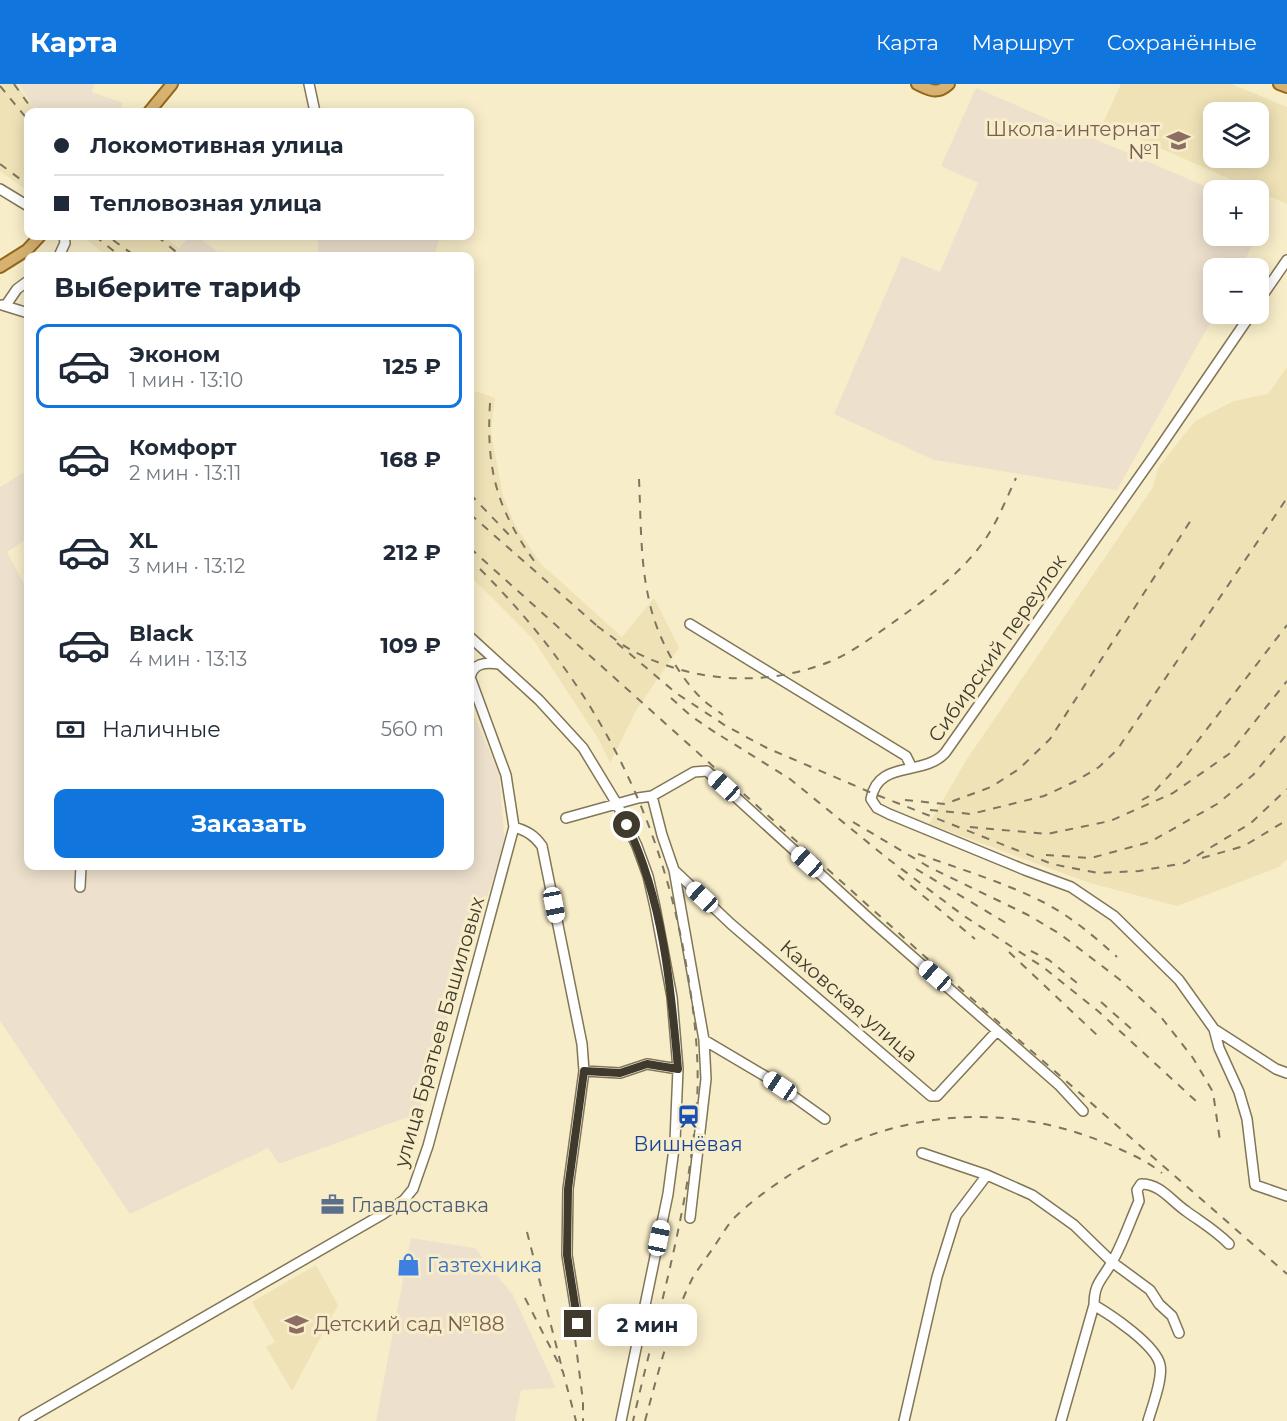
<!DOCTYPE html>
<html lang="ru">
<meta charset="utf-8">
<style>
:root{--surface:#fff;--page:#f2f2f3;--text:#1f2937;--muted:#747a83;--line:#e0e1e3;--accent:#1076de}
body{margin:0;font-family:Montserrat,sans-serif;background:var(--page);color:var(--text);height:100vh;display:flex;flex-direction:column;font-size:22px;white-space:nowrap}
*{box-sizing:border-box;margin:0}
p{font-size:20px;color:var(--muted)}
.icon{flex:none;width:33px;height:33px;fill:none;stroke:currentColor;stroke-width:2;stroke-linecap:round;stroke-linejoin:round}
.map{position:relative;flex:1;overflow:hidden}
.details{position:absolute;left:24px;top:168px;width:450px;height:618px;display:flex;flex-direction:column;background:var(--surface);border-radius:12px;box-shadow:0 3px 15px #0003}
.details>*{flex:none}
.hud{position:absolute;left:24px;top:24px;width:450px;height:132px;border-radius:12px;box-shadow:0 3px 15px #0003;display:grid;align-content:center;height:132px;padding:0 30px;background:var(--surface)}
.tools{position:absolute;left:1203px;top:18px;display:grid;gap:12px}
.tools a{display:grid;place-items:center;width:66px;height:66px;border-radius:12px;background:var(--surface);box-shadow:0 3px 15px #0003;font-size:30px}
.end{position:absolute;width:27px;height:27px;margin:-14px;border:8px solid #3f3a2c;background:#fff;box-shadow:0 0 0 3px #fff}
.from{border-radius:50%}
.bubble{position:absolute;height:42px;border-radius:12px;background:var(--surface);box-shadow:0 3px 15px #0003;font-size:20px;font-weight:700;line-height:42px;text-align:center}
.car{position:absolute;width:18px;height:36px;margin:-18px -9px;border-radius:8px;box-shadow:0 0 4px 2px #0007;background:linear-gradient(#fff 24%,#345 0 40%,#fff 0 76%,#345 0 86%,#fff 0)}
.hud b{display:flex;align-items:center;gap:21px;height:57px;font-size:22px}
.hud b+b{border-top:2px solid var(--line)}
.hud i{width:15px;height:15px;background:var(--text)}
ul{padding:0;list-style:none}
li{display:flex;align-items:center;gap:18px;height:84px;margin:0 12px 9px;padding:0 18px;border:3px solid transparent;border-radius:12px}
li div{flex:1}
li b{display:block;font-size:22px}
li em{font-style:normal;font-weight:700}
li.active{border-color:var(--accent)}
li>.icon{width:54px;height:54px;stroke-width:1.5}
h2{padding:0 30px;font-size:27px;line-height:72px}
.pay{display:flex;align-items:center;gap:15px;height:66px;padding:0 30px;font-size:22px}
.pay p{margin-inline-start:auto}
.button{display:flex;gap:12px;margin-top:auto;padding:12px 30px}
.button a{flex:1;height:69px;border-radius:12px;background:var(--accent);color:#fff;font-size:24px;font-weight:700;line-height:69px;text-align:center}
header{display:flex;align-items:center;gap:36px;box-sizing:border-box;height:84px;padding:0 30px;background:var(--accent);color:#fff}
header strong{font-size:28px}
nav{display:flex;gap:33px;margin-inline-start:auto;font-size:21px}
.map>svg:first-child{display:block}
.built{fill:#efe2b7;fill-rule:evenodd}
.industrial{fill:#ede1cd}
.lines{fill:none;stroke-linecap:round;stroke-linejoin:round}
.minor-casing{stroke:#817656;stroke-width:12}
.major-casing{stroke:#91671a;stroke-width:14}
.minor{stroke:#fff;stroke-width:9}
.major{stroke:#d7b270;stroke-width:10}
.rail{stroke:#7c7560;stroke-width:2;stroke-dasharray:8 8;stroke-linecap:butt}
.route{stroke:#3f3a2c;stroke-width:8}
.labels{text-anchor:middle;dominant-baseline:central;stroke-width:6;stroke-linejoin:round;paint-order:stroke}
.education-label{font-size:20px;fill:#785e54;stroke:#f8edc9;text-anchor:end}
.street-label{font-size:20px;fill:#3f3a2c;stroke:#f8edc9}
.transit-label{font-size:20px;fill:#164399;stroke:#f8edc9}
.service-label{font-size:20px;fill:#4e5e75;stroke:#f8edc9;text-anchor:start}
.shop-label{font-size:20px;fill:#366cbe;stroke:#f8edc9;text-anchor:start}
</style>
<header>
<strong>Карта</strong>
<nav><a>Карта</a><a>Маршрут</a><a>Сохранённые</a></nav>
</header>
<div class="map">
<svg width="1287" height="1337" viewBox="0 0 1287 1337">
<rect width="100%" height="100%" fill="#f8edc9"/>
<path class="built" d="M0 0H16L37 28H28V107L0 87Z
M1121 0H1231L1287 23V120L1103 39ZM1258 28V74H1214V28Z
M82 152H164L188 172H107Z
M1287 283V775L1279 783 1177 822 1090 799 929 740 967 675 1153 403 1158 384 1195 337 1234 317 1268 310Z
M475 307 495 314 491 348 503 412 515 441 541 480 622 553 654 514 679 564 637 625 610 679 599 656 533 555 470 492V382Z
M316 1181 338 1221 292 1307 266 1263 275 1258 252 1218Z"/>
<path class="industrial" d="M19 0H94L92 8 123 19 119 28H36Z
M976 4 1214 106V152H1258L1240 184H1214L1215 230 1117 406 934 376 834 330 902 172 940 188 978 99 941 82Z
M190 152H196L224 172H181L175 168Z
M318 152H440L434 172H312L318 169Z
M28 386V454L7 468 28 507V782H470V623L499 688 505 760 458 897 419 1029 279 1080 268 1064 130 1130 0 937V403Z
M411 1154 475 1164 513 1211 556 1304 521 1306 515 1337H376Z"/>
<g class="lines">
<defs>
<path id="minor" d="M309 0 315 28
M0 105 28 122
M59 172 65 159 64 152
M1258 218 1287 176
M2 221 28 229
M6 221 17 205 28 197
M1251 230 1156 369 945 669C923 693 878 675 871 715L877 724 889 730 1025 786 1071 803 1114 832 1179 896 1214 945 1219 964 1239 1008 1247 1035 1255 1101 1287 1112
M690 540 906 672 912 684
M470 553 539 616 583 664 617 720 637 762 648 792 655 823 672 913 678 985 675 1057 668 1110 621 1337
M470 595C472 579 485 578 499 580
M652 712 662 751 674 786 704 956 706 995 690 1134
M566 734 638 714 652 712 694 688 707 687 873 838 1059 1001 1083 1027
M514 743C527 747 534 751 542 762L582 960 584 987 568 1105 567 1171 578 1240
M674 786 731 840 931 1012H937L997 947
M80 803 81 782
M1214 945 1276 985 1287 989
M704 956 765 992 825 1035
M584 987 620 989 647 980 678 985
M922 1069 987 1091 1032 1111 1074 1141 1112 1178 1150 1206 1159 1220 1172 1232 1179 1249
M1094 1221C1111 1231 1156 1261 1160 1281 1163 1295 1152 1323 1148 1337
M24 1337 383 1130 404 1116 413 1105 428 1062 514 743 506 691 470 593
M904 1337 937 1193 956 1132 987 1091
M1061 1337 1094 1221C1094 1199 1102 1196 1112 1178 1123 1159 1130 1137 1139 1117L1137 1106 1141 1100C1161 1100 1171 1117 1186 1127 1201 1138 1215 1146 1229 1160"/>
<path id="major" d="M917 0C930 6 937 11 949 0
M1279 0 1287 3
M149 28 172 0
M0 183 27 166 40 152"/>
</defs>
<use href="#minor" class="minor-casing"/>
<use href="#major" class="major-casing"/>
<use href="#minor" class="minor"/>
<use href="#major" class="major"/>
<path class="rail" d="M14 0 34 28
M0 2 28 36
M0 80 28 101
M95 152 120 172
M157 152 181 172
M113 156 135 172
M490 319C486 387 497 426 537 481
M639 395C641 435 640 477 649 516 656 550 676 589 701 614 707 620 715 625 723 631
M470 410 513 455
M470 430 603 547
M470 464 980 922 1287 1190
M480 485C590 595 657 720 685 874 694 925 701 978 696 1030 687 1134 656 1236 633 1337
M597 542C610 551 621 561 635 568 696 599 765 603 829 578 851 569 871 554 891 540 926 515 964 488 988 451 999 434 1007 413 1016 394
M617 559 676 609 726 642 767 664 872 709 1052 780 1098 789 1139 787 1185 779 1251 739 1287 705
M671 614 691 632 716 649
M721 652 790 695 887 774 964 832 1043 883 1098 927 1197 1018
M905 716 945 720 991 703 1019 685 1050 655 1193 433
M1142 716 1151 711 1180 680 1287 541
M930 726 971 730 1044 712 1076 697 1099 683 1117 666 1287 414
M853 738 929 783 1028 831 1060 850 1119 895 1161 933 1193 974 1213 1008 1220 1057
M970 743 1047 750 1110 737 1173 709 1229 670 1287 597
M918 770C960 785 1003 798 1043 818 1070 832 1094 852 1117 873
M1046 771 1091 774 1150 758 1217 720 1253 691 1287 650
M1202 774 1244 762 1287 736
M916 785 1011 842
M898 791 975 855
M1031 867 1049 876 1082 903
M1009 868 1098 952
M1101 918 1137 950
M527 1148 563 1288
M525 1214 563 1288 576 1337
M573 1239 583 1317V1337
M645 1337C658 1289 670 1240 692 1195 699 1183 708 1172 715 1161 721 1153 726 1143 733 1135 751 1117 773 1102 794 1088 888 1029 994 1016 1098 1056 1120 1065 1143 1074 1162 1089"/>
</g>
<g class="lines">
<path class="route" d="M578 1240 567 1171 568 1105 584 987 620 989 647 980 678 985C671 903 663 816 627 741"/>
</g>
<defs>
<symbol id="school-bare" viewBox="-9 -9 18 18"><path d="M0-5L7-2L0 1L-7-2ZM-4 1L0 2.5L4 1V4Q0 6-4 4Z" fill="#8d6e63" stroke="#f8edc9" stroke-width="2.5" paint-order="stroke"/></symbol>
<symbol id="station-bare" viewBox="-9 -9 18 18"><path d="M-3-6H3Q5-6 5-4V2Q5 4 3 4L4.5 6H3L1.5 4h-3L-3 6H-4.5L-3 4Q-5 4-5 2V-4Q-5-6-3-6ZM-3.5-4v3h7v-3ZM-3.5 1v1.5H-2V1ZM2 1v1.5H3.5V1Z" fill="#1a4fb4" stroke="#f8edc9" stroke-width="2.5" paint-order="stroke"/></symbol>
<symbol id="office-bare" viewBox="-9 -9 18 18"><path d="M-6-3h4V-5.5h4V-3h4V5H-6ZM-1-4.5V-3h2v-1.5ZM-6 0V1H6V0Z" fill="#5c6f8a" stroke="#f8edc9" stroke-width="2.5" paint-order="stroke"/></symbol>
<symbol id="shop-bare" viewBox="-9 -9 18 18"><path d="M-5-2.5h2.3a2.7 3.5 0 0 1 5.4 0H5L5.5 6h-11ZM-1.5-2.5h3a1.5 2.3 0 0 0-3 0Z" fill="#3f7fe0" stroke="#f8edc9" stroke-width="2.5" paint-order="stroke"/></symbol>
</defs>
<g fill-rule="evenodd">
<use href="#school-bare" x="1162" y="40" width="33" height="33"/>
<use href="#station-bare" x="672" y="1016" width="33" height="33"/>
<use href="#office-bare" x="316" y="1104" width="33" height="33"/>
<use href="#shop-bare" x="392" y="1164" width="33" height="33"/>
<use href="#school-bare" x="280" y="1224" width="33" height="33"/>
</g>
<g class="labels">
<g class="education-label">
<text x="1160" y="45">Школа-интернат<tspan x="1160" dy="23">№1</tspan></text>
<text x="314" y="1240" text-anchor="start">Детский сад №188</text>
</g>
<g class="street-label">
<text transform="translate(997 564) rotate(-55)">Сибирский переулок</text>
<text transform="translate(849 917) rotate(41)">Каховская улица</text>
<text transform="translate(439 948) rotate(-74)">улица Братьев Башиловых</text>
</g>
<g class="transit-label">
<text x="688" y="1060">Вишнёвая</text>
</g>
<g class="service-label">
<text x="351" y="1121">Главдоставка</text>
</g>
<g class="shop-label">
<text x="427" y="1181">Газтехника</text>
</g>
</g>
</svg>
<div class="tools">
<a><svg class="icon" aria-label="layers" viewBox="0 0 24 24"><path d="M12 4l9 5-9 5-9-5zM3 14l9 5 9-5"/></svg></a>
<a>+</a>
<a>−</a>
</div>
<i class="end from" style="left:627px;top:741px"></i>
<i class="end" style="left:578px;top:1240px"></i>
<div class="bubble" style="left:598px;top:1220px;width:99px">2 мин</div>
<i class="car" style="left:724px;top:702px;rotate:312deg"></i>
<i class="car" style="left:807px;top:778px;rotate:312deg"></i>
<i class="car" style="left:702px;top:813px;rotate:313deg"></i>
<i class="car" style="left:554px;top:821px;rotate:169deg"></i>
<i class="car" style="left:935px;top:892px;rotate:311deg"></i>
<i class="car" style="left:780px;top:1002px;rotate:304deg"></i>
<i class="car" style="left:659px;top:1154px;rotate:12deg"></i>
<div class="hud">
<b><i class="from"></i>Локомотивная улица</b>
<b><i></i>Тепловозная улица</b>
</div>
<section class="details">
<h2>Выберите тариф</h2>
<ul>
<li class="active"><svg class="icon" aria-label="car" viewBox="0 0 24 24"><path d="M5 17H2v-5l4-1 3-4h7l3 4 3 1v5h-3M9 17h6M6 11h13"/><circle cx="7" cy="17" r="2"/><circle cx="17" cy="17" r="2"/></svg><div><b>Эконом</b><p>1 мин · 13:10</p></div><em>125 ₽</em></li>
<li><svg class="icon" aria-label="car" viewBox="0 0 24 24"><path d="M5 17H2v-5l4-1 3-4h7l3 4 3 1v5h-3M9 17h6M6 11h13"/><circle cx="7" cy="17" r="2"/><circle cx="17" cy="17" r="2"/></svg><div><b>Комфорт</b><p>2 мин · 13:11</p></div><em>168 ₽</em></li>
<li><svg class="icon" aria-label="car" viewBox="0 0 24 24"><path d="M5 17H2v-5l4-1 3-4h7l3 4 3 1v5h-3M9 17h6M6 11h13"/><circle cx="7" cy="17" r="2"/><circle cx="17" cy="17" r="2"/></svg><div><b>XL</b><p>3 мин · 13:12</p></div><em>212 ₽</em></li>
<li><svg class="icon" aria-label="car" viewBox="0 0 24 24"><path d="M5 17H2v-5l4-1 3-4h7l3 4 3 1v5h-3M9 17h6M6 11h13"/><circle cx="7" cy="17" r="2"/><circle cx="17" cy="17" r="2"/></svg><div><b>Black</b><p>4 мин · 13:13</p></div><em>109 ₽</em></li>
</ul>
<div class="pay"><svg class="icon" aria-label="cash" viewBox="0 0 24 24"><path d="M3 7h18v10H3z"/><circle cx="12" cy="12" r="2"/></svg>Наличные<p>560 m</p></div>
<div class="button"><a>Заказать</a></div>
</section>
</div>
